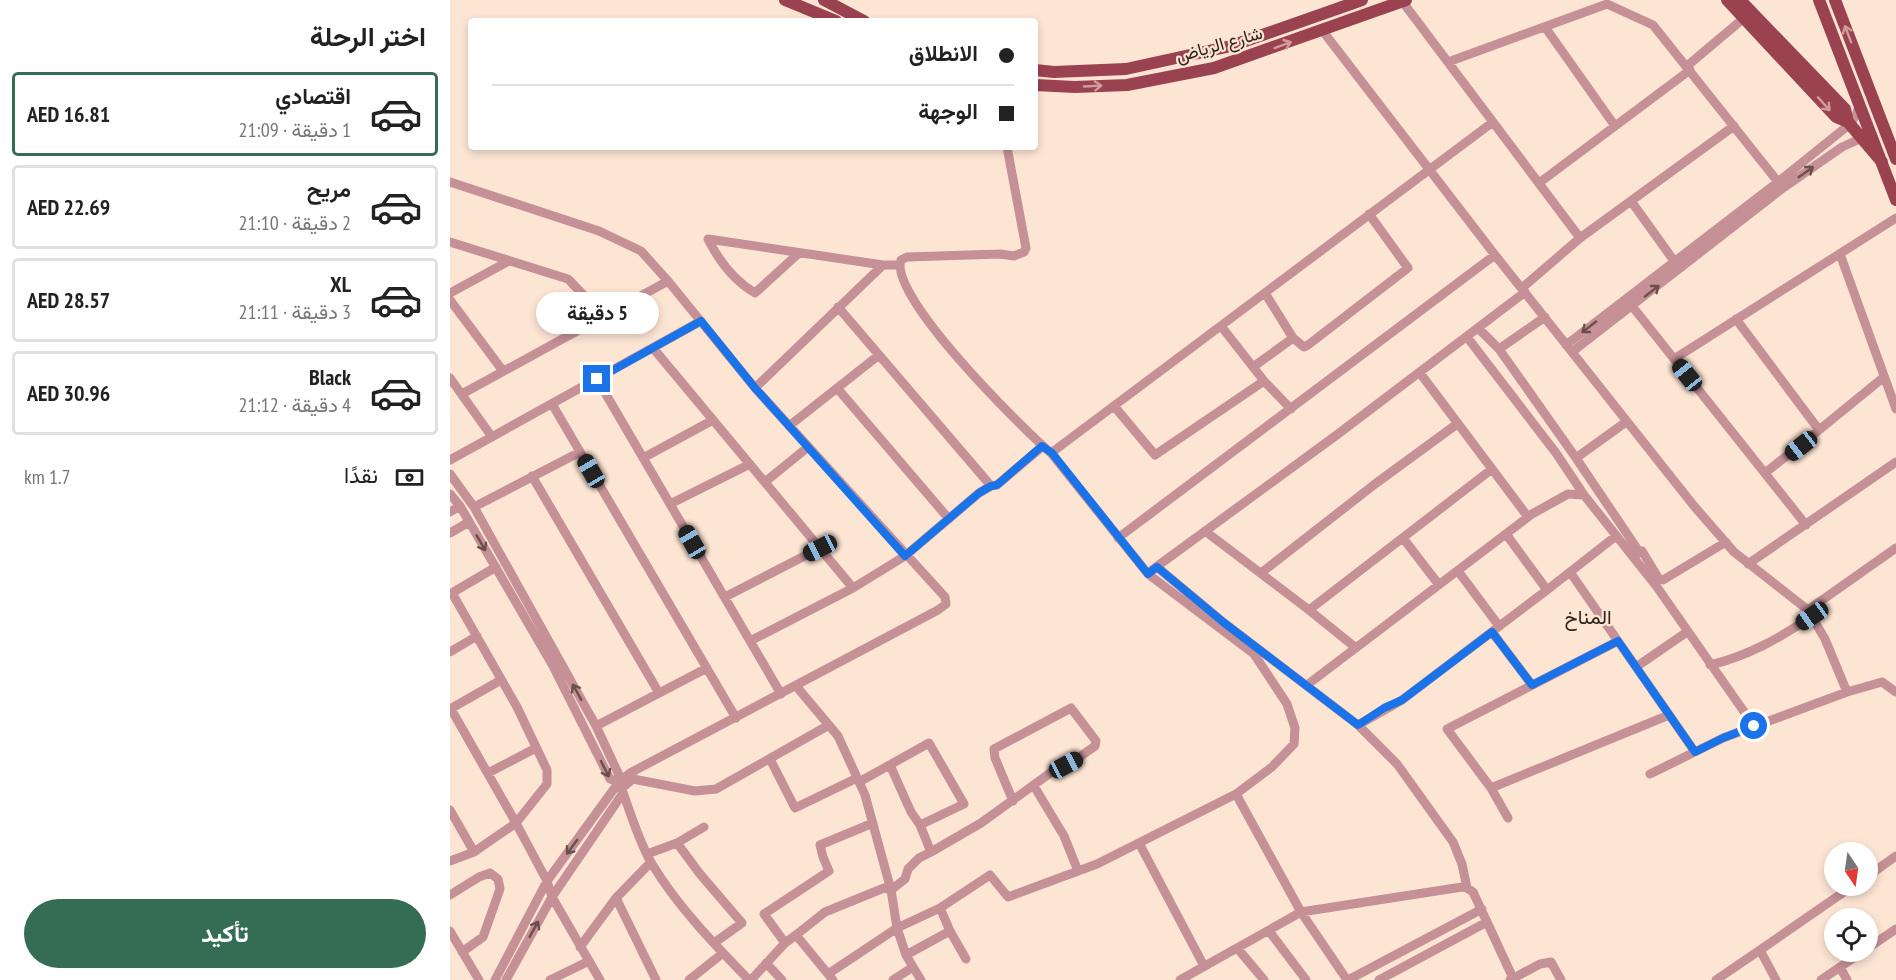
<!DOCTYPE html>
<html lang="ar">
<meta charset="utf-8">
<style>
:root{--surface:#fff;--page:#f6f6f6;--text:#222;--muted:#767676;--line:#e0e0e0;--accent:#346c54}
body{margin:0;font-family:"PT Sans Narrow",Vazirmatn,sans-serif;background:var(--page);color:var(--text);direction:rtl;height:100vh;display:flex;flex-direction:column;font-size:22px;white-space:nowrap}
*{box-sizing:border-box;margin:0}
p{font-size:20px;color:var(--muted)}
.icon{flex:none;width:33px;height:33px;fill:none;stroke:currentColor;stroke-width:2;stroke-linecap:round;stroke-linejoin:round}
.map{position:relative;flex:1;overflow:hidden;direction:ltr}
.details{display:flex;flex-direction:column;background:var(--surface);width:450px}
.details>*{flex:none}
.banner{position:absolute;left:18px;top:18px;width:570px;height:132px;border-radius:6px;box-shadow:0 3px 9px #0003;direction:rtl;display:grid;align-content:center;height:132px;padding:0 24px;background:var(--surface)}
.needle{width:39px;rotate:167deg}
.fabs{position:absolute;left:1374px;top:842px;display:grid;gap:12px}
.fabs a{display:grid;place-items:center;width:54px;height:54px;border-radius:50%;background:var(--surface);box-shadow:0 3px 9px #0003;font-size:30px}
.end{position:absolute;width:27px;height:27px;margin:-14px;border:8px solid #1a73e8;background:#fff;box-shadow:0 0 0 3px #fff}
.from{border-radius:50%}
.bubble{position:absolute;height:42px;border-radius:21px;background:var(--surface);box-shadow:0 3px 9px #0003;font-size:20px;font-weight:700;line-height:42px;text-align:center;direction:rtl}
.car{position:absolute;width:18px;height:36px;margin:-18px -9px;border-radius:8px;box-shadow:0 0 4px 2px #0007;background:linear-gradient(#222 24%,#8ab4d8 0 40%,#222 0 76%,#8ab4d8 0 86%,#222 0)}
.banner b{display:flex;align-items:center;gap:21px;height:57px;font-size:22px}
.banner b+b{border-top:2px solid var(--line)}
.banner i{width:15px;height:15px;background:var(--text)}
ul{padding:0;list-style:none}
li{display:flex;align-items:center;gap:18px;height:84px;margin:0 12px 9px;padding:0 12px;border:3px solid var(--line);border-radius:6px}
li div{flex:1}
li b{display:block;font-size:22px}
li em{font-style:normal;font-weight:700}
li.active{border-color:var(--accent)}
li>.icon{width:54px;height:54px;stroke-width:1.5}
h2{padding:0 24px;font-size:27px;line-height:72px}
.pay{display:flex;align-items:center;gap:15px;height:66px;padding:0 24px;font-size:22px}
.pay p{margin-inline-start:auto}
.cta{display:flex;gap:12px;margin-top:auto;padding:12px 24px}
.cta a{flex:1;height:69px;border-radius:36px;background:var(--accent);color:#fff;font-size:24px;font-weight:700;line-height:69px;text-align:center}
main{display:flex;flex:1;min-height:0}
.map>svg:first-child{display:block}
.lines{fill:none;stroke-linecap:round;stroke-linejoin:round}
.minor{stroke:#c59096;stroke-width:9}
.major{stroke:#9b4251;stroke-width:12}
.oneway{stroke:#d19c99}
.oneway2{stroke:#6a4f4c}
.route{stroke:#1a73e8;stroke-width:8}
.labels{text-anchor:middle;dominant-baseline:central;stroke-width:4.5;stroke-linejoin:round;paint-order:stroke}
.street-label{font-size:18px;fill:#2e231b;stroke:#fde5d4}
.neighbourhood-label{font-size:20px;fill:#2e231b;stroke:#fde5d4}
</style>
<main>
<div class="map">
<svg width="1446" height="980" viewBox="0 0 1446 980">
<rect width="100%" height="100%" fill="#fde5d4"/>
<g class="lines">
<path class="minor" d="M952 1 1130 238
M1095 27 1165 126
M872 30 1045 255 1244 506 1284 552 1358 610 1375 639 1397 692 1432 682 1446 692
M998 62 1157 4 1203 25 1328 182
M1237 66 1294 18
M557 147 576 248 574 252 564 256 550 254 457 257 451 260C438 296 572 428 601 453L698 574 804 654 837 704 845 728 844 744 822 767 786 794 851 912 730 980
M0 182 149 231 191 251 218 281 305 388 495 597 496 604 488 610 180 773 169 782 97 881 45 980
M1089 183 1240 70
M1181 201 1227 265
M258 239 433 265
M258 239C269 261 283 280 305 293L349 253
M0 242 118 279 154 316
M1390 254 1446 409
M1072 288 1130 238 1284 126
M0 293 59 261
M815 293 843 338 854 347 858 345 958 268 919 214
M0 300 53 371
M1182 306 1356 525
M388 307 541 486
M1286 319 1369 430 1434 377
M771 326 814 381 841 409
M1029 329 1049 349 1126 458 1190 553 1192 551 1209 579 1213 580 1276 542
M1017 337 1106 453 1134 495 1207 587 1304 726
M1116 345 1328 182 1400 124 1406 115 1410 104
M203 348 403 588
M1049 349 1095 317
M1122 352 1333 188 1392 147 1412 138
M1224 359 1446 218
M803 367 843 338
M970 373 1078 517
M0 378 42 437
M147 379 331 694
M305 388 433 265H449
M387 388 499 519
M12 394 218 281
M102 404 286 718
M664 406 705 455 814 381
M339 426 429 355
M601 453 1043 122
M193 458 263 420
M1126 458 1176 422
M0 460 251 321
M1315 473 1369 430
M0 474 24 507 146 726 169 775V782C179 807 188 841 202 864 228 907 264 944 299 980
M82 476 209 693
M315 482 358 447
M0 494 10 506 103 666 160 779 169 782
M220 504 300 464
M24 507 130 452
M0 512 10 506
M755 531 859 610
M0 533 19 522
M1056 534 1097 590 1166 536
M668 538 1045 255
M953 538 989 585
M1298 564 1446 462
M707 567 773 622 908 725 952 700 1097 590
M702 570 888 434 1075 292
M1008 571 1049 626
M1120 572 1245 752
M811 573 925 484 1007 424
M0 594 46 567
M275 597 370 548
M1358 610 1446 548
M1042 632 1082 685
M300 641 403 588 455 556 529 493 541 486 547 485 593 446
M906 648 859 610 1042 469
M0 652 27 636
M1260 665C1298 656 1330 638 1362 616
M1186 667 1237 632
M857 685 1082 514 1118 494 1134 495
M346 686 388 736 415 795 441 890 455 879 458 869 469 858 481 852
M0 709 51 680
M1 709 66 823 97 881 102 897 150 980
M908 725 947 764 1003 842 1012 864 1017 888
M146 726 257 668
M320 759 345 808 407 778
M440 765 461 812 470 825
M38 773 86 748
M1200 774 1273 738 1397 692
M409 782 479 743 514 804 470 825 481 852 531 823 603 771 628 758 645 746 646 741 621 708 544 749 545 758 563 801
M584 786 614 836 628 871
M172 788 183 779 245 791 266 789 379 725
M1041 788 997 729 1168 641
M0 810 24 852 66 823 97 784V770L67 707 2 593
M1058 818 1041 788 1219 715
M227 843 254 827
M689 843 754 966
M197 854 227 843 250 874 292 923 264 943
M0 861 24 852
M1418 876 1446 856
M0 895 29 877 40 873 48 879 50 889 33 937 12 952
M166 898 206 980
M0 931 29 980
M500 931 516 959
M819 931 856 980
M346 935 375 912 434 888 441 890 447 928 490 908
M335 943 314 914 379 871 373 857 370 845 423 823
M130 947 166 898 201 862
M1418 948 1446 929
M788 949 814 980
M1310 950 1404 885
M316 963 332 980
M463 967 471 980
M378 974 447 928 456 955
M56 980 102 897 173 793
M100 980 139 961
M239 980 273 953
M301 980 335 943 346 935 383 980
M443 980 463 967 456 955 500 931 490 908 540 875 558 897 647 864 786 794
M897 980 851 912 1012 887 1017 888 1023 892 1063 978
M898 980 1032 909
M929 980 1037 922
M1060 980 1090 964 1101 962 1111 980
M1266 980 1310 950 1326 980
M1371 980 1390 967
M1397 980 1390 967 1414 951"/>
<path class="major" d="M335 0 386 21
M374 0 414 21
M1277 0 1386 117 1398 122
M1290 0 1395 109 1398 122 1432 162
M1369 0 1446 200
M1385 0 1446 159
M585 70 604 72 676 69 781 46 912 0
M585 85 625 87 677 85 764 68 956 0"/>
</g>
<defs><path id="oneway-shaft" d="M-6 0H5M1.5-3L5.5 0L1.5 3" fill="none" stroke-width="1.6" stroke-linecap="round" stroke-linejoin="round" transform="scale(1.5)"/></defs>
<g class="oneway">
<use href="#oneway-shaft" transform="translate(1398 34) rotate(-111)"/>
<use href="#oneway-shaft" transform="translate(833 45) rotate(-20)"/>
<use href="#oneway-shaft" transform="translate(643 86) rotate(-3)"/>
<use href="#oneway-shaft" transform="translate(1374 104) rotate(48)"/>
</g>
<g class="oneway2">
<use href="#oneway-shaft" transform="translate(1356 172) rotate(-35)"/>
<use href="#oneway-shaft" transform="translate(1202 291) rotate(-38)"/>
<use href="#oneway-shaft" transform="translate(1139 327) rotate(142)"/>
<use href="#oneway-shaft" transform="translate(31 543) rotate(60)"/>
<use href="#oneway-shaft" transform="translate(127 692) rotate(-119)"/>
<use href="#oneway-shaft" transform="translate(155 769) rotate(63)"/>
<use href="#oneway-shaft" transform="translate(122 847) rotate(126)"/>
<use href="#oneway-shaft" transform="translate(84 929) rotate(-61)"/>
</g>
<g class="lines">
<path class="route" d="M147 379 251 321 305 388 455 556 529 493 541 486 547 485 592 446 602 453 698 574 707 567 773 622 908 725 934 708 952 700 1042 632 1082 685 1168 641 1245 752 1273 738 1304 726"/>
</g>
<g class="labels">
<g class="street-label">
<text transform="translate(769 44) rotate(-16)">شارع الرياض</text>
</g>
<g class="neighbourhood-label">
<text x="1138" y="617">المناخ</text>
</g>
</g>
</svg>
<div class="fabs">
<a><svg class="needle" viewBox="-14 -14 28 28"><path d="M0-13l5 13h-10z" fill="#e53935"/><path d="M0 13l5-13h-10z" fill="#767676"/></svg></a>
<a><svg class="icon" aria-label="locate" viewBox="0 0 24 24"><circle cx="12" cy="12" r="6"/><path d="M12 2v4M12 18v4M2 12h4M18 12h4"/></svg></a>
</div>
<i class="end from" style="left:1304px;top:726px"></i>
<i class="end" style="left:147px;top:379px"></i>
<div class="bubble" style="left:86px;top:292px;width:123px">5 دقيقة</div>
<i class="car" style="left:1237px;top:375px;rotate:321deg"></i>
<i class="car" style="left:1351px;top:446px;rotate:232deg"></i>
<i class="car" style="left:141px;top:471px;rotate:330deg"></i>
<i class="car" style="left:242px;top:542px;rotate:330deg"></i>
<i class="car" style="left:370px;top:548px;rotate:243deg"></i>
<i class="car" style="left:1362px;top:616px;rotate:235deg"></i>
<i class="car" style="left:616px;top:765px;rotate:62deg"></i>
<div class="banner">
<b><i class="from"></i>الانطلاق</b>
<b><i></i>الوجهة</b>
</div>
</div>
<section class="details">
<h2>اختر الرحلة</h2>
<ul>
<li class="active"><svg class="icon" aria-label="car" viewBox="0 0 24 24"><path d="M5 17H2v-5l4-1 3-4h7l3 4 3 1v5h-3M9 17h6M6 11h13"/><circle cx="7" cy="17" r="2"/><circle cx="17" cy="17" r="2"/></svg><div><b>اقتصادي</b><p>1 دقيقة · 21:09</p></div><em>AED 16.81</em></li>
<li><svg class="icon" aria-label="car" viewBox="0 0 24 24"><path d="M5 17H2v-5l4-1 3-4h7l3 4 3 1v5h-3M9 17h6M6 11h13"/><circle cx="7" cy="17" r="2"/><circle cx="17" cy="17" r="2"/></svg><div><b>مريح</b><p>2 دقيقة · 21:10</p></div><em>AED 22.69</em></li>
<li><svg class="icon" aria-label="car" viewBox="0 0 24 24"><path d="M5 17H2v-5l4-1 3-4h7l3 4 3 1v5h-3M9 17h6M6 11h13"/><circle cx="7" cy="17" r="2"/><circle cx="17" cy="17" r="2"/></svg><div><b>XL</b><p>3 دقيقة · 21:11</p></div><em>AED 28.57</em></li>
<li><svg class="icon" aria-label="car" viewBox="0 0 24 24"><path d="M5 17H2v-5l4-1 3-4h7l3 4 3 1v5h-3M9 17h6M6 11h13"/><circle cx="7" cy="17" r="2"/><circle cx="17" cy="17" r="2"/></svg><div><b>Black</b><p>4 دقيقة · 21:12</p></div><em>AED 30.96</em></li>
</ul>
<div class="pay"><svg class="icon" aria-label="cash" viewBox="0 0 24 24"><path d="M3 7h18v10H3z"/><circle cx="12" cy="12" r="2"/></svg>نقدًا<p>1.7 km</p></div>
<div class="cta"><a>تأكيد</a></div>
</section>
</main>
